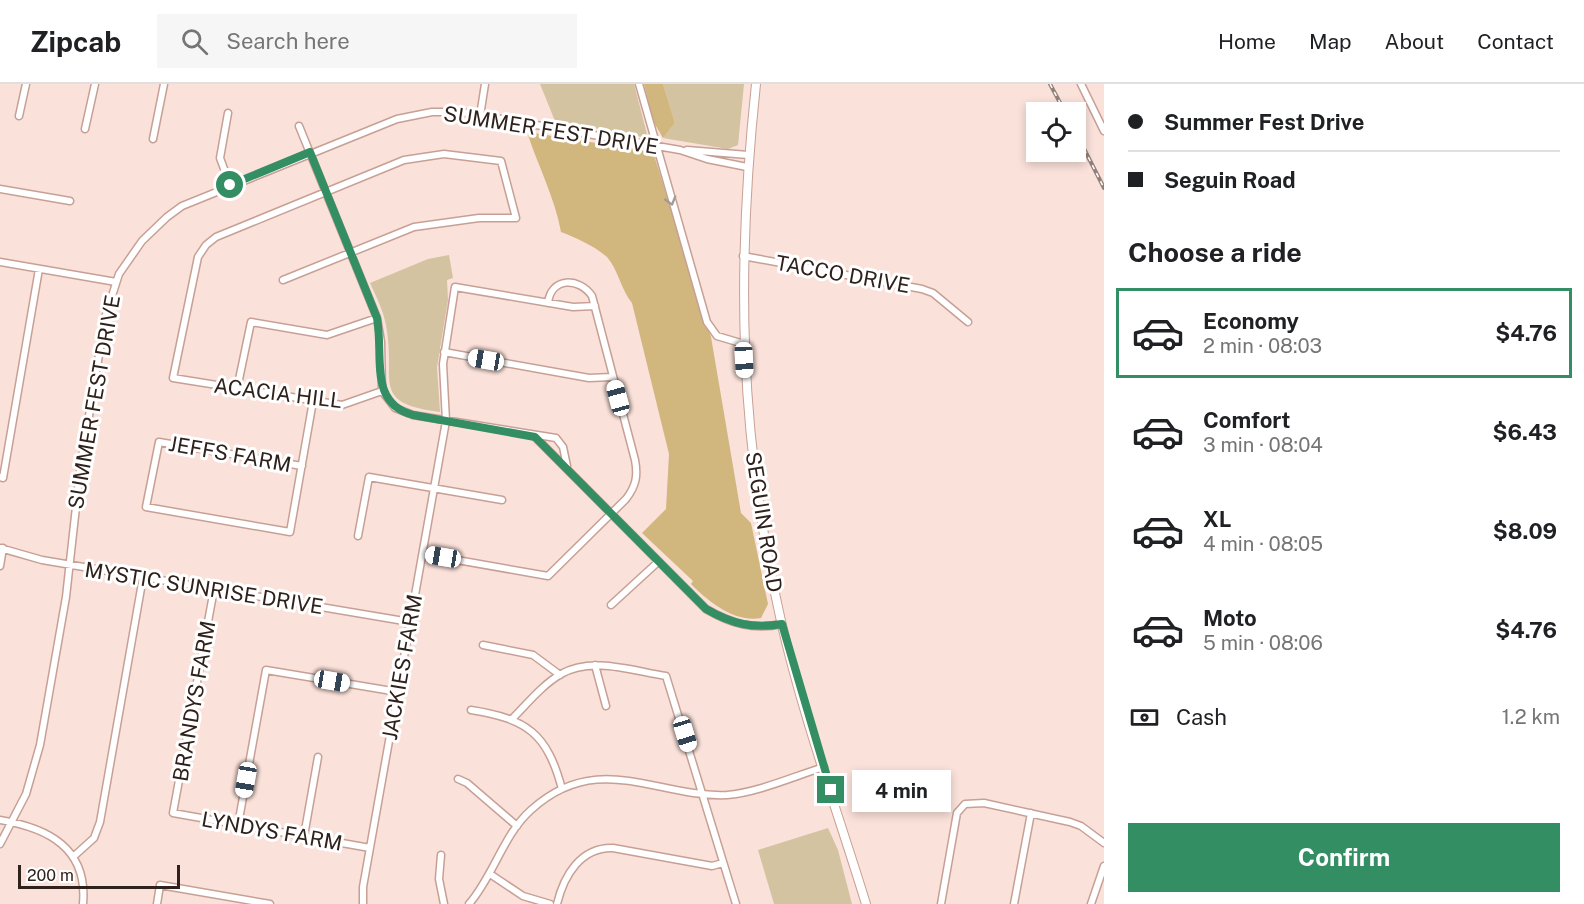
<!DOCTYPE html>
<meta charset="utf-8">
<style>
:root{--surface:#fff;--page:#f6f6f6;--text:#202124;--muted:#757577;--line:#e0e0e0;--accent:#348e64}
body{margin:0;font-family:"Public Sans",sans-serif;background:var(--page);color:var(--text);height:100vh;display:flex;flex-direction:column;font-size:22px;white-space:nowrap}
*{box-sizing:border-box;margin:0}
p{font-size:20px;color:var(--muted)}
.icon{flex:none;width:33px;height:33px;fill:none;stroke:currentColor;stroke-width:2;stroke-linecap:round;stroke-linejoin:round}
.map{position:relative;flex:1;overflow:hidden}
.sheet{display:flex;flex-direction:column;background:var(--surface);width:480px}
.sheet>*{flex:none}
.guide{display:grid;align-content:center;height:132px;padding:0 24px;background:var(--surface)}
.tools{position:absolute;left:1026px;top:18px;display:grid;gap:12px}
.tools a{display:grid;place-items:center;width:60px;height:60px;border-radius:0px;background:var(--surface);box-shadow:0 3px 9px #0003;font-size:30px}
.scale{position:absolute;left:18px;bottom:15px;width:162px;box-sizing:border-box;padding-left:6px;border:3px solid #2f211c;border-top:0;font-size:16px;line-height:21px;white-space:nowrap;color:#2f211c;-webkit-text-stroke:4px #fff;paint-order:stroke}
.end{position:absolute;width:27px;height:27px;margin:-14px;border:8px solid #348e64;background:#fff;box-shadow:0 0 0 3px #fff}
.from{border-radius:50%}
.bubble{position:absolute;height:42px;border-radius:0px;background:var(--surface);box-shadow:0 3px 9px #0003;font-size:20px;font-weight:700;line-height:42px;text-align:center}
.car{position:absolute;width:18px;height:36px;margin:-18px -9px;border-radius:8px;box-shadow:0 0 4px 2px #0007;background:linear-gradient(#fff 24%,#345 0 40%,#fff 0 76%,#345 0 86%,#fff 0)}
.guide b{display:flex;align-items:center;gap:21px;height:57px;font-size:22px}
.guide b+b{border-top:2px solid var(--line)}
.guide i{width:15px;height:15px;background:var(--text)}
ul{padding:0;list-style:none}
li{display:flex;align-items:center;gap:18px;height:90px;margin:0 12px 9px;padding:0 12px;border:3px solid transparent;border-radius:0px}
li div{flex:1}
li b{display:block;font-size:22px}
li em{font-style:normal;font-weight:700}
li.active{border-color:var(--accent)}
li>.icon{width:54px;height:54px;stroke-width:1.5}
h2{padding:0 24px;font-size:27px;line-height:72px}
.pay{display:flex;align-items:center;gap:15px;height:66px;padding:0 24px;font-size:22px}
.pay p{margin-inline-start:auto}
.action{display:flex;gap:12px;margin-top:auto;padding:12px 24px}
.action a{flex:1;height:69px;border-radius:0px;background:var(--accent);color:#fff;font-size:24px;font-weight:700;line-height:69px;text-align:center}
header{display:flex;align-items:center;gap:36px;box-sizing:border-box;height:84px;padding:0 30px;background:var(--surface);border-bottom:2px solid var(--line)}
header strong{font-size:28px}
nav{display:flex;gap:33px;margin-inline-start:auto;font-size:21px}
.search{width:420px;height:54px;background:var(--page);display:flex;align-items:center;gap:15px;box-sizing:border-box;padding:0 21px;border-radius:0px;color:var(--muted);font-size:22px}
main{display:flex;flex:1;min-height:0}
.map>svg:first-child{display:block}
.green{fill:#d3c3a0}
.forest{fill:#d1b67e}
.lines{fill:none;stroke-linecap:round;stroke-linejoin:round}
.minor-casing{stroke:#c7a095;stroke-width:9}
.major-casing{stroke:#c7a095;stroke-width:10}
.minor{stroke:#fff;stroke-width:6}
.major{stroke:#fff;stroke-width:8}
.rail-casing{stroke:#94807a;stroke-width:4}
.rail{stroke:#fff;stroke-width:1.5;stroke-dasharray:4.5;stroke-linecap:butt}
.oneway{stroke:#a19b99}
.route{stroke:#348e64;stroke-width:8}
.labels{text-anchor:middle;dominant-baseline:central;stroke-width:6;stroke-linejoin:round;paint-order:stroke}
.street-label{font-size:21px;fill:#2f211c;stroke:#fff}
</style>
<header>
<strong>Zipcab</strong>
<div class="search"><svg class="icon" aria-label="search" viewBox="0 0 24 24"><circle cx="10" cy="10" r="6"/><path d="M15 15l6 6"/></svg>Search here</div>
<nav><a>Home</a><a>Map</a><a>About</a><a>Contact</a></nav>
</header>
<main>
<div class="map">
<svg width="1104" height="820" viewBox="0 0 1104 820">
<rect width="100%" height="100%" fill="#fae1da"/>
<path class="green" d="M540 0H634L648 54 555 37Z
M663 0H744L738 61 728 65 663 54 675 39Z
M449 171 453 194 447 196 448 216 437 283 440 328C371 319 395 299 387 247 385 230 377 214 370 199L428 175Z
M828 744 838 766 852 820H774L758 766Z"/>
<path class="forest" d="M644 0H663L675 39 663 54 653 37Z
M527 48 653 68 711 253 741 429 751 439 768 520 761 534C734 539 708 517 691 500L693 497 642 449 666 425 669 370 632 219C621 206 618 185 607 173 596 163 575 153 561 148 555 114 538 82 527 48Z"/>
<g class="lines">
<defs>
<path id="minor" d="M639 0 707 238 717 252 744 260
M1081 0 1104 47
M228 29 220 74 230 101
M19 32 26 0
M480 32 485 0
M299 42 377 234 381 258 382 307 395 324 413 331 556 354 563 363 567 382
M85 45 95 0
M153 55 164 0
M687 66 748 71
M0 105 70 117
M743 172 922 205 933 209 968 238
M0 178 116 198
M283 196 414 143 479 134H516L501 77 444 70 404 76 216 153 206 161 198 173 173 294 342 321 382 307
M444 268 589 294 612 293
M237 305 251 238 327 251 377 234
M535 353 706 525C732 540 753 546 782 540
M302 382 159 358 146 423 290 448 313 317
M0 393 3 394 39 185
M358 452 369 393 502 416
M0 464 42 476 410 538
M423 470 548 492 626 415C636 402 638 392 635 376L592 212C579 193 551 193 548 219
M0 482 3 464
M214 505 173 729 370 764
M611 521 658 478
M483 561 533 571 560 591
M595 581 606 622
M471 626C527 635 547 649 562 705
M512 635C527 620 542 601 561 590 592 572 633 587 666 592L736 820
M458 695 467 699 517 742
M0 736C48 744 88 764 83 820
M238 741 266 586 398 608
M304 752 318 673
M0 760 26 710 40 661 66 513 80 387 105 234 119 190 142 157 167 133 182 122 397 35 432 28H461L680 66 707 75 747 83
M441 771 439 795 444 820
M73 773 94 754 100 738 143 493
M490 790 523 812 550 820
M157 820 160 801 270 820
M363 820V803L446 337 443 280 455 203 573 223 595 222
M469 820C494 791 503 751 531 726 598 665 657 714 727 711 756 709 795 692 824 683
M557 820C564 791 581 763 613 764L712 782 723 779
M941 820 957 729 965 720 984 719 1070 738 1081 742 1104 759
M1014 820 1031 729
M1091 820 1104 782"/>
<path id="major" d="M756 0C736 187 739 352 781 537 803 633 837 726 866 820"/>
</defs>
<use href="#minor" class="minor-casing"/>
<use href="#major" class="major-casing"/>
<use href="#minor" class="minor"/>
<use href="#major" class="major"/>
<defs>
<path id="rail" d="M1050 0 1065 28
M1076 49 1104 104"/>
</defs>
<use href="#rail" class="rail-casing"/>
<use href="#rail" class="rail"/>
</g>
<defs><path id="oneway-chevron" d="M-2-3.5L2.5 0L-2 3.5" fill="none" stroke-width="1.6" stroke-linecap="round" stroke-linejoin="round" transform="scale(1.5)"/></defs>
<use class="oneway" href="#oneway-chevron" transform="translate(671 117) rotate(74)"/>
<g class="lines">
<path class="route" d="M230 101 310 68 377 234C384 272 368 319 413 331L535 353 706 525C732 540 753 545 782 540L831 706"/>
</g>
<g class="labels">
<g class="street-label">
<text transform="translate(551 46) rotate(9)">SUMMER FEST DRIVE</text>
<text transform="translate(843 190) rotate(10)">TACCO DRIVE</text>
<text transform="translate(278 309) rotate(7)">ACACIA HILL</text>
<text transform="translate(94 318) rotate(-80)">SUMMER FEST DRIVE</text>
<text transform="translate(230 370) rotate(10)">JEFFS FARM</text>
<text transform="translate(764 438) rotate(81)">SEGUIN ROAD</text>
<text transform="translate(204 504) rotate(9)">MYSTIC SUNRISE DRIVE</text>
<text transform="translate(402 583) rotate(-80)">JACKIES FARM</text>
<text transform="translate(194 617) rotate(-80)">BRANDYS FARM</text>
<text transform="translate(272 747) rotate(10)">LYNDYS FARM</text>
</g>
</g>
</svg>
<div class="tools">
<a><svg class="icon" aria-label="locate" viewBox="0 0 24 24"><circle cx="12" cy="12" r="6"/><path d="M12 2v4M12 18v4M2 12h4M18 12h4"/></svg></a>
</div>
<div class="scale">200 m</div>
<i class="end from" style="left:230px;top:101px"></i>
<i class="end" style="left:831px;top:706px"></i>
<div class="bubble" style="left:852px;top:686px;width:99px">4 min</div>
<i class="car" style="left:486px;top:276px;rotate:280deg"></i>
<i class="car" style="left:744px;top:276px;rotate:177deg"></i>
<i class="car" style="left:618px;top:314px;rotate:345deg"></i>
<i class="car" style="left:443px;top:473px;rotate:280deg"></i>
<i class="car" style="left:332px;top:597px;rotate:100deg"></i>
<i class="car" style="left:685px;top:650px;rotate:163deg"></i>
<i class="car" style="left:246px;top:696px;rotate:190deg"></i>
</div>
<section class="sheet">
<div class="guide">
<b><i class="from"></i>Summer Fest Drive</b>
<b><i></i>Seguin Road</b>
</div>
<h2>Choose a ride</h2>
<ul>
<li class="active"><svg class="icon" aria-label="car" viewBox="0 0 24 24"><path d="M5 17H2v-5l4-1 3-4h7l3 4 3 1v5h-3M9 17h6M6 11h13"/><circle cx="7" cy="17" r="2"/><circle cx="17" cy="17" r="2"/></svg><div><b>Economy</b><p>2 min · 08:03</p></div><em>$4.76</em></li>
<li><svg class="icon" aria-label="car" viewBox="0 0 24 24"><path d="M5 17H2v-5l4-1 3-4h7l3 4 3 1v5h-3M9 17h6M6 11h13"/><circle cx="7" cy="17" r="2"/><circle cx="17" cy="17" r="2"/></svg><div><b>Comfort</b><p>3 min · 08:04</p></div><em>$6.43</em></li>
<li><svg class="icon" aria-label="car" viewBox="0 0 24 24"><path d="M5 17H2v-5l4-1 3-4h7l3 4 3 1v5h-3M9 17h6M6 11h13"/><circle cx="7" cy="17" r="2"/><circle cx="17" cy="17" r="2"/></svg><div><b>XL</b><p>4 min · 08:05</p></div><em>$8.09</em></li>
<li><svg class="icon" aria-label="car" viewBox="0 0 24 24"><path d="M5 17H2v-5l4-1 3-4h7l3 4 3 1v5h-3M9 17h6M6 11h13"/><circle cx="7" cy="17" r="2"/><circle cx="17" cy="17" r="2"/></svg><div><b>Moto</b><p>5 min · 08:06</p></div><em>$4.76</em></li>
</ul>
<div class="pay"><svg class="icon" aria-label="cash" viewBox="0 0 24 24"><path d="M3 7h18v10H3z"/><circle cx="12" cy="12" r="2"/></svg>Cash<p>1.2 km</p></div>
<div class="action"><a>Confirm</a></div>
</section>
</main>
